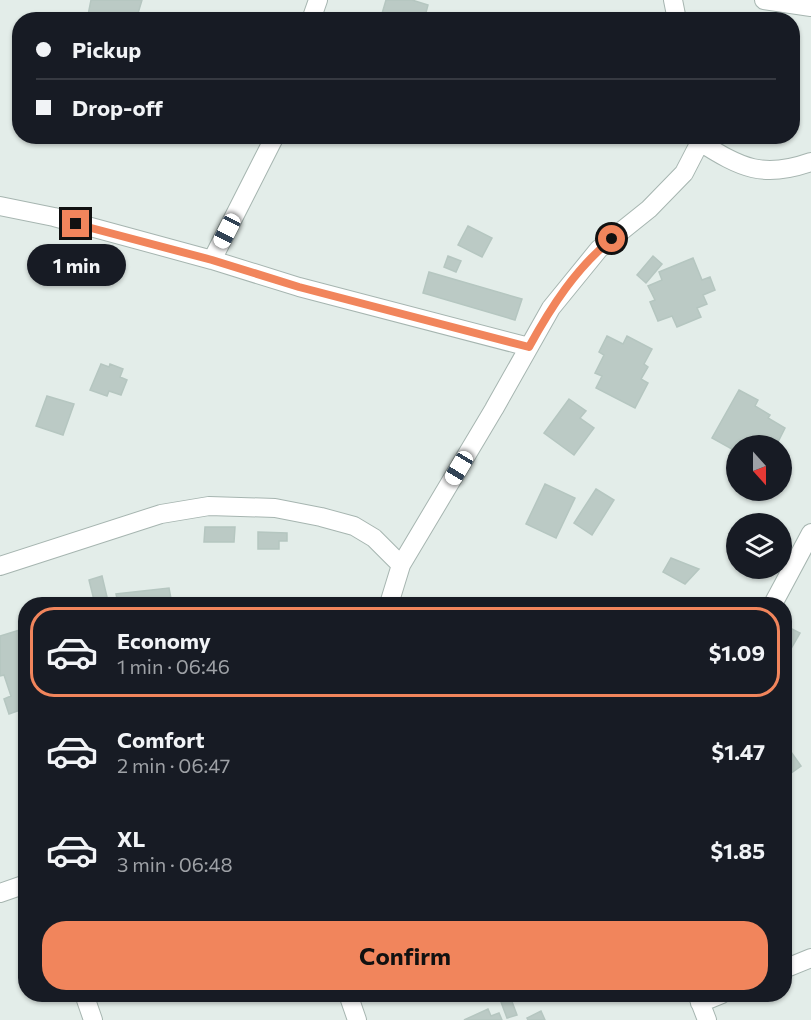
<!DOCTYPE html>
<meta charset="utf-8">
<style>
:root{--surface:#171b24;--page:#20242c;--text:#f1f3f6;--muted:#9ea1a6;--line:#363941;--accent:#f1855c}
body{margin:0;font-family:Commissioner,sans-serif;background:var(--page);color:var(--text);height:100vh;display:flex;flex-direction:column;font-size:22px;white-space:nowrap}
*{box-sizing:border-box;margin:0}
p{font-size:20px;color:var(--muted)}
.icon{flex:none;width:33px;height:33px;fill:none;stroke:currentColor;stroke-width:2;stroke-linecap:round;stroke-linejoin:round}
.map{position:relative;flex:1;overflow:hidden}
.details{position:absolute;left:18px;top:597px;width:774px;height:405px;display:flex;flex-direction:column;background:var(--surface);border-radius:24px;box-shadow:0 2px 4px #0004}
.details>*{flex:none}
.banner{position:absolute;left:12px;top:12px;width:788px;height:132px;border-radius:24px;box-shadow:0 2px 4px #0004;display:grid;align-content:center;height:132px;padding:0 24px;background:var(--surface)}
.needle{width:39px;rotate:159deg}
.tools{position:absolute;left:726px;top:435px;display:grid;gap:12px}
.tools a{display:grid;place-items:center;width:66px;height:66px;border-radius:50%;background:var(--surface);box-shadow:0 2px 4px #0004;font-size:30px}
.end{position:absolute;width:27px;height:27px;margin:-14px;border:8px solid #f1855c;background:#111;box-shadow:0 0 0 3px #111}
.from{border-radius:50%}
.bubble{position:absolute;height:42px;border-radius:21px;background:var(--surface);box-shadow:0 2px 4px #0004;font-size:20px;font-weight:700;line-height:42px;text-align:center}
.car{position:absolute;width:18px;height:36px;margin:-18px -9px;border-radius:8px;box-shadow:0 0 4px 2px #0007;background:linear-gradient(#fff 24%,#345 0 40%,#fff 0 76%,#345 0 86%,#fff 0)}
.banner b{display:flex;align-items:center;gap:21px;height:57px;font-size:22px}
.banner b+b{border-top:2px solid var(--line)}
.banner i{width:15px;height:15px;background:var(--text)}
ul{padding:10px 0 0;list-style:none}
li{display:flex;align-items:center;gap:18px;height:90px;margin:0 12px 9px;padding:0 12px;border:3px solid transparent;border-radius:24px}
li div{flex:1}
li b{display:block;font-size:22px}
li em{font-style:normal;font-weight:700}
li.active{border-color:var(--accent)}
li>.icon{width:54px;height:54px;stroke-width:1.5}
.primary-button{display:flex;gap:12px;margin-top:auto;padding:12px 24px}
.primary-button a{flex:1;height:69px;border-radius:24px;background:var(--accent);color:#111;font-size:24px;font-weight:700;line-height:69px;text-align:center}
.map>svg:first-child{display:block}
.building{fill:#bbcac5;stroke:#b5c6c0;stroke-width:1.5}
.lines{fill:none;stroke-linecap:round;stroke-linejoin:round}
.minor-casing{stroke:#a6b5b0;stroke-width:20}
.minor{stroke:#fff;stroke-width:18}
.route{stroke:#f1855c;stroke-width:8}
</style>
<div class="map">
<svg width="811" height="1020" viewBox="0 0 811 1020">
<rect width="100%" height="100%" fill="#e3ede9"/>
<path class="building" d="M91 0H142L136 20H87Z
M386 0H412L428 5 424 20H391L381 17Z
M468 226 492 238 482 257 458 245Z
M448 256 461 261 456 272 444 267Z
M653 256 662 264 646 283 637 275Z
M693 258 702 280 710 277 715 290 703 295 707 304 697 308 701 317 677 327 672 316 658 321 650 302 655 300 648 286 662 280 659 272Z
M429 272 522 299 515 320 423 293Z
M607 336 623 344 627 336 652 349 644 364 648 367 641 379 648 383 635 408 596 388 602 376 595 373 604 355 599 352Z
M101 364 109 367 110 364 123 369 120 377 127 380 121 395 109 391 107 396 90 390Z
M739 390 758 400 755 406 770 415 768 418 785 428 776 446H768L759 441 757 446H736V456L730 453 732 449 712 438Z
M47 396 74 404 63 435 36 426Z
M569 399 586 411 580 418 594 428 574 455 544 433Z
M545 484 575 498 556 538 526 524Z
M596 489 614 500 592 535 574 523Z
M205 527H235L234 542H204Z
M258 532 287 533V541H279V549H258Z
M671 558 699 569 685 584 663 572Z
M102 576 107 597 94 600 89 580Z
M169 588 172 604H118L116 594Z
M784 625 800 633 784 661Z
M26 628V708L9 714 4 699 11 696 4 675 0 676V636Z
M784 742 801 766 784 778Z
M784 925 791 947 784 949Z
M511 999 517 1015 507 1018 501 1002Z
M488 1009 491 1016 499 1013 502 1020H464Z
M541 1011 545 1020H528L527 1018Z"/>
<g class="lines">
<defs>
<path id="minor" d="M673 0 677 20
M764 0 811 7
M311 20 318 0
M700 142C741 168 763 179 811 162
M0 206 54 217 212 260 299 287 529 347
M212 260 275 136
M0 566 161 514 209 506 275 508 321 517 354 526 374 538 401 565
M389 604 401 565 494 409 551 308 599 249 649 209 684 173 700 142V136
M773 604 811 533
M0 893 26 884
M784 969 811 958
M84 994 93 1020
M348 994 357 1020
M697 994 707 1020
M700 1003 722 994"/>
</defs>
<use href="#minor" class="minor-casing"/>
<use href="#minor" class="minor"/>
</g>
<g class="lines">
<path class="route" d="M76 224 212 260 299 287 529 347C551 307 576 268 612 239"/>
</g>
</svg>
<div class="tools">
<a><svg class="needle" viewBox="-14 -14 28 28"><path d="M0-13l5 13h-10z" fill="#e53935"/><path d="M0 13l5-13h-10z" fill="#9ea1a6"/></svg></a>
<a><svg class="icon" aria-label="layers" viewBox="0 0 24 24"><path d="M12 4l9 5-9 5-9-5zM3 14l9 5 9-5"/></svg></a>
</div>
<i class="end from" style="left:612px;top:239px"></i>
<i class="end" style="left:76px;top:224px"></i>
<div class="bubble" style="left:27px;top:244px;width:99px">1 min</div>
<i class="car" style="left:227px;top:231px;rotate:207deg"></i>
<i class="car" style="left:459px;top:468px;rotate:211deg"></i>
<div class="banner">
<b><i class="from"></i>Pickup</b>
<b><i></i>Drop-off</b>
</div>
<section class="details">
<ul>
<li class="active"><svg class="icon" aria-label="car" viewBox="0 0 24 24"><path d="M5 17H2v-5l4-1 3-4h7l3 4 3 1v5h-3M9 17h6M6 11h13"/><circle cx="7" cy="17" r="2"/><circle cx="17" cy="17" r="2"/></svg><div><b>Economy</b><p>1 min · 06:46</p></div><em>$1.09</em></li>
<li><svg class="icon" aria-label="car" viewBox="0 0 24 24"><path d="M5 17H2v-5l4-1 3-4h7l3 4 3 1v5h-3M9 17h6M6 11h13"/><circle cx="7" cy="17" r="2"/><circle cx="17" cy="17" r="2"/></svg><div><b>Comfort</b><p>2 min · 06:47</p></div><em>$1.47</em></li>
<li><svg class="icon" aria-label="car" viewBox="0 0 24 24"><path d="M5 17H2v-5l4-1 3-4h7l3 4 3 1v5h-3M9 17h6M6 11h13"/><circle cx="7" cy="17" r="2"/><circle cx="17" cy="17" r="2"/></svg><div><b>XL</b><p>3 min · 06:48</p></div><em>$1.85</em></li>
</ul>
<div class="primary-button"><a>Confirm</a></div>
</section>
</div>
